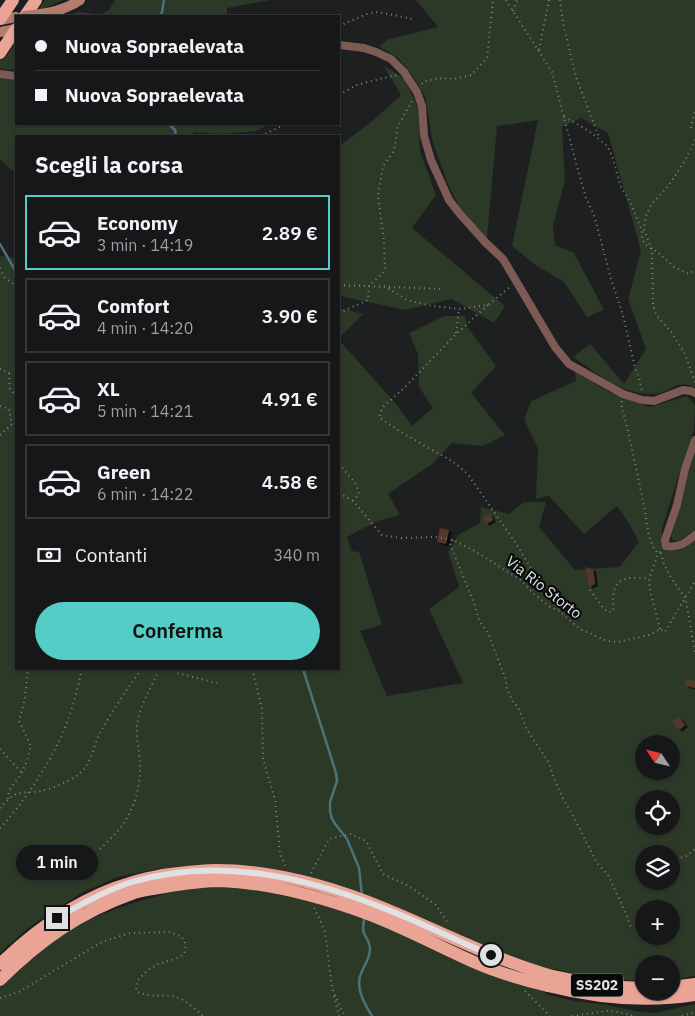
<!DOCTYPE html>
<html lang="it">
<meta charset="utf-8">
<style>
:root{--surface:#161719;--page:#232426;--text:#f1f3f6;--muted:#9e9fa2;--line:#353638;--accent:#54cdc6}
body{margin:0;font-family:"IBM Plex Sans",sans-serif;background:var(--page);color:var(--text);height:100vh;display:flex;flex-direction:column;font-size:19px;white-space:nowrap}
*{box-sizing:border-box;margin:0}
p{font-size:16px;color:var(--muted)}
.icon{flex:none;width:28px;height:28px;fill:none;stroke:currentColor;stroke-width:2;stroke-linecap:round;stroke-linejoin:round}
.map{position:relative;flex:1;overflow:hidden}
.details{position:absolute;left:15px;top:135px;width:325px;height:535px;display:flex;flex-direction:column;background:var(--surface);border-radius:0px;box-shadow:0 1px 4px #0004,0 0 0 1px var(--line)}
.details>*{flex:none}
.top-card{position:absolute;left:15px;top:15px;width:325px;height:110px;border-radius:0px;box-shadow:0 1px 4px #0004,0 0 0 1px var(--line);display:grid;align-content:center;height:110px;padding:0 20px;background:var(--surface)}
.needle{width:32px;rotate:305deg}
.buttons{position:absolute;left:635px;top:735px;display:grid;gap:10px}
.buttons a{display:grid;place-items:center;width:45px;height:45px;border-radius:50%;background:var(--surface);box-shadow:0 1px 4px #0004,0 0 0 1px var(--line);font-size:25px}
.end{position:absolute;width:22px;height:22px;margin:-11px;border:6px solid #e0e1e2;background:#111;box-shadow:0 0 0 2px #111}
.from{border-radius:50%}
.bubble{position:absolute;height:35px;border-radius:18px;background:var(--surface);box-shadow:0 1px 4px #0004,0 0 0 1px var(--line);font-size:16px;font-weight:600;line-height:35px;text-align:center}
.top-card b{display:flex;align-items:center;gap:18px;height:48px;font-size:19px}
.top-card b+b{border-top:1px solid var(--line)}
.top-card i{width:12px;height:12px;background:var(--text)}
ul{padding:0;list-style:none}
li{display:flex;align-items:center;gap:15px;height:75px;margin:0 10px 8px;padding:0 10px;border:2px solid var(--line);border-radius:0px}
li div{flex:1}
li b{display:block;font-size:19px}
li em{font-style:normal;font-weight:600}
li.current{border-color:var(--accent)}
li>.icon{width:45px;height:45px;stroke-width:1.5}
h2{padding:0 20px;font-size:22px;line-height:60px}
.pay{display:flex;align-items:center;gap:12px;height:55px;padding:0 20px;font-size:19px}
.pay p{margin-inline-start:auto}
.action{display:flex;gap:10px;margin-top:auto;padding:10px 20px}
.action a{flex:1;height:58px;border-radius:30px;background:var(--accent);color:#111;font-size:20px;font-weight:600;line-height:58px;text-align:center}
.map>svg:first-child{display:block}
.green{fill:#2b3926;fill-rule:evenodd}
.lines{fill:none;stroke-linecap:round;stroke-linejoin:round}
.stream{stroke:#4b7278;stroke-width:2.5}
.building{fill:#53372c;filter:url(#shadow)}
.path{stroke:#828485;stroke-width:2;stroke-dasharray:1 4;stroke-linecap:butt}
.minor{stroke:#7d5a54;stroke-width:8}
.secondary{stroke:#b37c71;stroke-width:10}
.trunk{stroke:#eaa496;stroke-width:12}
.secondary-bridge{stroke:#b37c71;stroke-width:10}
.trunk-bridge{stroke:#eaa496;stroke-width:12}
.route{stroke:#e0e1e2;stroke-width:6}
.labels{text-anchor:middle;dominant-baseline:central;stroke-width:4.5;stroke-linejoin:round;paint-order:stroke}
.shield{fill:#080909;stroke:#9fa0a1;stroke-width:1}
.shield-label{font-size:14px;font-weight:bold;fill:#e0e1e2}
.street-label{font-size:15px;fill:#e0e1e2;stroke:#080909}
</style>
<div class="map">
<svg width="695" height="1016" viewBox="0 0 695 1016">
<defs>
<filter id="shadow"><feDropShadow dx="3" dy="2" stdDeviation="0" flood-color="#0009"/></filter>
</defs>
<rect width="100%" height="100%" fill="#1d1f21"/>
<path class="green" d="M45 0H64L46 7 39 16H34Z
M115 0H270L227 8V16H70L77 12H83L100 15 109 10Z
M416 0H695V387C674 379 671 393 654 394 624 396 596 373 573 357L590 344 624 384 646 349 628 299 641 251 608 133 581 118 562 127 565 180 553 226 555 245 574 253 604 310 587 317 564 282 534 264 512 246 538 120 497 126 487 238 461 209 449 187 433 143 425 96 412 75 398 58 379 46 389 39 438 27Z
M16 43V70L0 69V57L4 59Z
M383 65 405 79 418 108 420 151 436 195 412 228 505 306 494 323 452 299 405 310 340 296 339 294V146L370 123 401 95Z
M0 78 16 80V124H269L256 131 222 134 193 132 194 136H16V174L1 160H0Z
M0 256 16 258V669H339V340L397 405 412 426 433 408 419 387 418 354 409 333 444 316H465L468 328 496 366 471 393 505 435 483 446 452 443 432 464 388 494 400 515 377 521 347 537 351 551 359 552 382 625 360 631 387 696 463 683 429 609 459 587 448 552 458 535 480 523 481 507 509 514 524 502H546L539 527 575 570 619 567 639 542 629 523 617 506 584 534 549 496 536 499 538 449 524 419 531 401 576 381 575 372 611 393 649 407 687 396 695 405 694 429 662 528V546C676 554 682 550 695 541V976L671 979V964H644V981C613 980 584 976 554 969L545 994 574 1001 607 1005 640 1012 655 1013 695 1004V1016H0V986L2 987C23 966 45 947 70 930 99 913 132 903 164 894L162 868 118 877 83 892 28 928 0 953ZM644 744H671V771H644ZM644 799H671V826H644ZM644 854H671V881H644ZM644 909H671V936H644Z
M339 308 363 314 339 338Z
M695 454V530L679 541H674L671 536 682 502 688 474Z"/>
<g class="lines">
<path class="stream" d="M160 16 162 12 164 0
M169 124 175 130 176 136
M0 244 16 272
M303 669 336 773 337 781 330 802V811L332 819 336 825 347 839 359 868 362 895
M364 918C364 922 363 927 363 930 364 937 370 940 370 949 370 957 366 963 362 971 354 986 364 1003 372 1016"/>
</g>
<path class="building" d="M490 514 493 520 486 524 483 517Z
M440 528 449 530 446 544 437 542Z
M585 567 593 569 595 584 589 587Z
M686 679 695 681V688L685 686Z
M679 717 685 725 679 730 672 721Z"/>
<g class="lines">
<path class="path" d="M506 0 552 72 579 174 586 198 594 215 611 279 623 315 635 368 639 378 642 391
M560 0 563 23 576 77 599 137
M513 11 517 0
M339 26 369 13 378 12 413 19
M539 50 549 0
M422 84 423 82 438 78 454 79 471 75 487 58 493 0
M339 95 357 85 367 82 397 75
M564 117 574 122 593 134 608 147 612 156 621 187 631 203 642 231V239L646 245 660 254 674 267 689 274 695 269
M691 128 695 109
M261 136 286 124
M0 268 4 277 16 286
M339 285 441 289
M384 286 407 300 432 306 459 309 488 305 510 287
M488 305 456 334 405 387 382 408 379 417C395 429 413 439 430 449 445 457 458 463 469 476L515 542 540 583 558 609
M339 313 368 300 369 286 385 271 384 241 378 196 383 166 394 151 398 126 412 101
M456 333 459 309
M0 369 9 373 10 389 16 396
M9 373H16
M695 382 685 354 672 333 656 315 653 305 652 250 644 229 646 216 651 205 669 185 686 159 695 140
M622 401 621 404C630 438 637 472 644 506 648 523 646 539 658 554
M0 406 9 409 12 424
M0 435 12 424 16 426
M339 464 356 484 359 494 353 501
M339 493 353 501 382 535 401 538 435 537 453 540 473 550 521 580 533 593 550 607 559 611 580 629 607 641 618 642 649 635 660 629 665 632 695 581
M453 540 450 544 472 598 480 622 488 633 506 680V687L513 702 518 707 526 728 549 763 553 776 563 799 570 810 597 863 608 875 627 916 631 928
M661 553 664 564 670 576 685 598 687 606 695 654
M590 590 604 609 609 612 613 611C614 604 612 597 614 591 618 575 637 577 649 579
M660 629 655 609 650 591 649 579 658 554 661 551
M175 669 177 673 217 683
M252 669 262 709 263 759 275 800 280 853 286 867
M0 749 22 773
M8 799C7 787 19 780 23 770 27 762 29 754 31 746L19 721 25 698 28 669
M0 808C4 804 9 798 14 795 22 791 32 793 41 791 53 788 69 782 79 774 92 763 93 747 100 733 112 712 127 688 142 669
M0 828C25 801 46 769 62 735 71 715 77 691 82 669
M100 849C107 842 115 835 121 827 134 809 141 787 140 765 140 752 136 739 137 726 139 705 152 688 159 669
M671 859 685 857 695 849
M311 873 329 839 350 834 366 841 383 874 407 885 436 905 449 925
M314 908 320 920 325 932 332 988 341 1009 345 1016
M525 991 550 1016
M334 996 339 1016
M0 998 19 992 100 943 111 939 131 933 170 932 182 937 186 945 184 954 178 958 158 964 148 970 137 981 136 991C151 999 162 993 176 997 186 1000 195 1009 203 1016
M572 1016 607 1011 618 1012 634 1016
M682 1016 695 1012"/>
<path class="minor" d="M339 45 364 48 376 52 391 59 404 72 417 92 422 106 424 136 431 160 449 200 460 214 486 243 503 259 555 347 569 364 623 394 642 400 654 401 683 390 691 391 695 393
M0 74 16 76
M695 440 685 469 677 505 665 540 666 546C680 548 685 543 695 535"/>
<path class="secondary" d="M41 14C55 12 68 8 80 0
M0 20 16 17
M0 32 16 29"/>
<path class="trunk" d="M25 16 36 0
M0 19 13 0
M0 53 16 29
M0 964C37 928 83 896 133 882 143 879 153 877 163 875
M552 976 602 986 644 988
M0 980C40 940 80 912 134 893 144 890 154 889 164 887
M548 986C596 998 645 1003 695 995
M671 987 695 984"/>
<path class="secondary-bridge" d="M25 16 41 14"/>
<path class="trunk-bridge" d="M163 875C180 873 198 870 216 870 273 870 333 887 386 909 442 932 493 959 552 976
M164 887C183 884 202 881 221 881 271 883 321 897 368 914 405 928 440 947 476 963 499 973 523 980 548 986"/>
</g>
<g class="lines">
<path class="route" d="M57 918C81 904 106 890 132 882 217 857 303 876 383 908 420 922 455 940 491 955"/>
</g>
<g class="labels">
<rect class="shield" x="571" y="973.5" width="52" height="23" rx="4"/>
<g class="shield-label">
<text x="597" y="985">SS202</text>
</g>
<g class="street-label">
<text transform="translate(544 587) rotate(38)">Via Rio Storto</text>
</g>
</g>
</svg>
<div class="buttons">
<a><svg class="needle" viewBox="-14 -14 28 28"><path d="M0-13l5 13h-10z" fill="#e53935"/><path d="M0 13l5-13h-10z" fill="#9e9fa2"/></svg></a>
<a><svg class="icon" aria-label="locate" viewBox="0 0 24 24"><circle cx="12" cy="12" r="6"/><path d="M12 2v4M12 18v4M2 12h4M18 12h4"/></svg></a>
<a><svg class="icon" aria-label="layers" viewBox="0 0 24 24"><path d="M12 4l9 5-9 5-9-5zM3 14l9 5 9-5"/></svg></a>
<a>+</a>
<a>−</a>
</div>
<i class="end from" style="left:491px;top:955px"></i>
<i class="end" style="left:57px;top:918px"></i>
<div class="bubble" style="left:16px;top:845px;width:82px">1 min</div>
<div class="top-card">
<b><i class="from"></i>Nuova Sopraelevata</b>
<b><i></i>Nuova Sopraelevata</b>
</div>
<section class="details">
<h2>Scegli la corsa</h2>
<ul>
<li class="current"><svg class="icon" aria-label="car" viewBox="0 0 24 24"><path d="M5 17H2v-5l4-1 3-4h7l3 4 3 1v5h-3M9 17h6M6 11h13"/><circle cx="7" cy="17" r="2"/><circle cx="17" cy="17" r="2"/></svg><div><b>Economy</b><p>3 min · 14:19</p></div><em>2.89 €</em></li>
<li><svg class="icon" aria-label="car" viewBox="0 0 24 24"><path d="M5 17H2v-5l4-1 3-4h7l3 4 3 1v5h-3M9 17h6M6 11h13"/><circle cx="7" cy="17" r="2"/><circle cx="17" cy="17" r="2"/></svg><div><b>Comfort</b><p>4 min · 14:20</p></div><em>3.90 €</em></li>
<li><svg class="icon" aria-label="car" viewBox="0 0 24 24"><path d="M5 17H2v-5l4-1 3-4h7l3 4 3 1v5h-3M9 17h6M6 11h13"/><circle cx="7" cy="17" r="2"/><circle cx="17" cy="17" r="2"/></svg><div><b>XL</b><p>5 min · 14:21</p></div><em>4.91 €</em></li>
<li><svg class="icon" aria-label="car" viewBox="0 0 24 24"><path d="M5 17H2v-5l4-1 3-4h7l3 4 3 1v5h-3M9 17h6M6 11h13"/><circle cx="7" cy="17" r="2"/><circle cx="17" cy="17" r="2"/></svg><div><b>Green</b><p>6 min · 14:22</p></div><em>4.58 €</em></li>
</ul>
<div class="pay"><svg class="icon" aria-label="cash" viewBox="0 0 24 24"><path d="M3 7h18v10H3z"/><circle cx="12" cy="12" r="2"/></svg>Contanti<p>340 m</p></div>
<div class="action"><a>Conferma</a></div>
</section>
</div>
